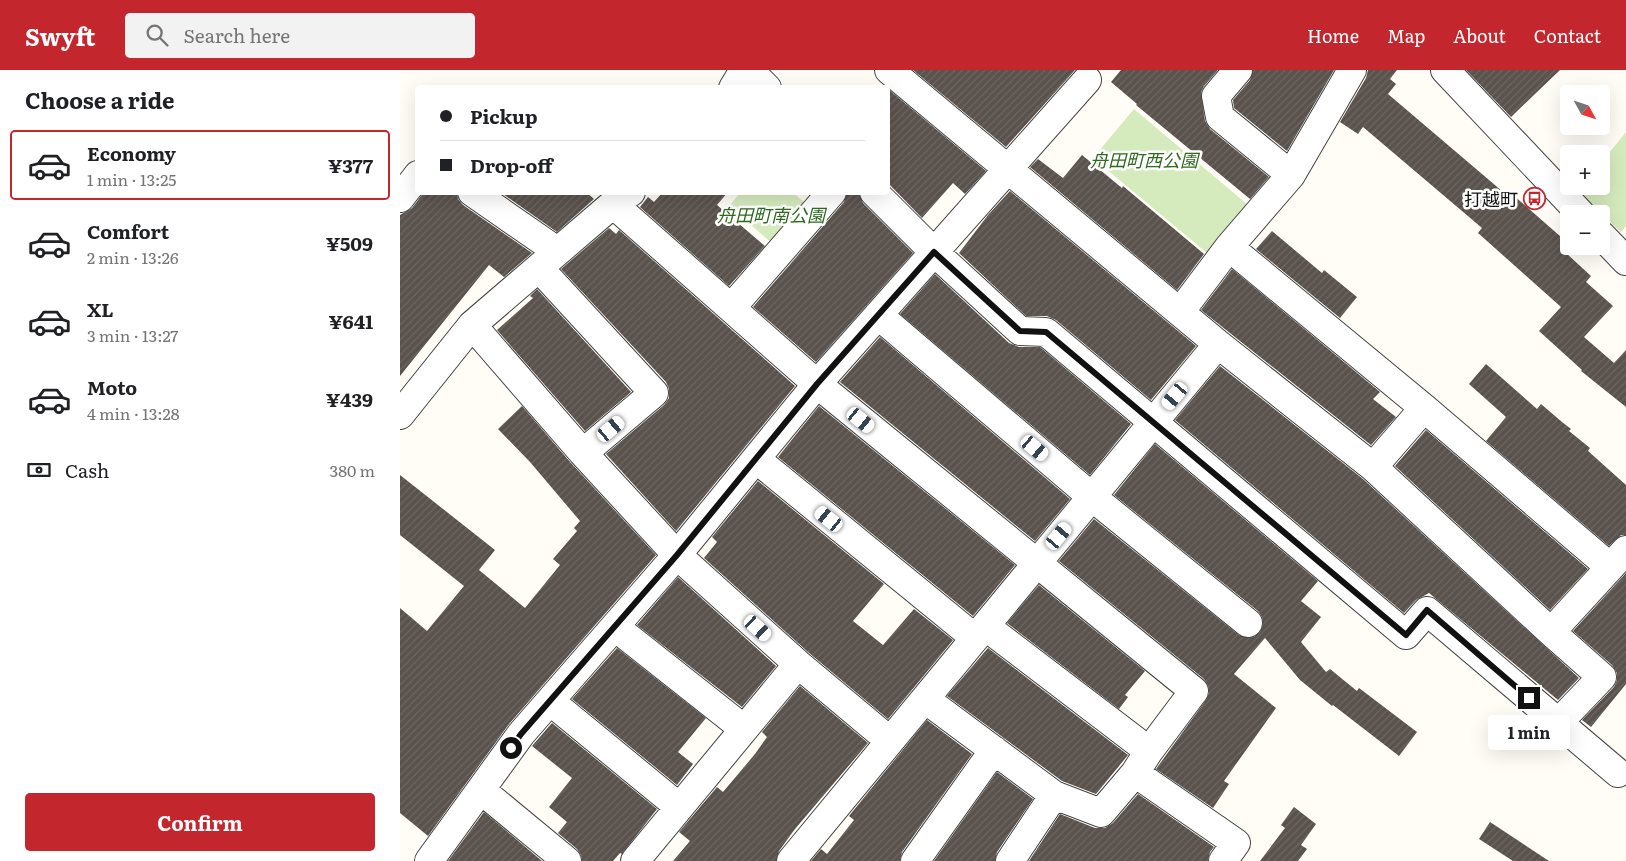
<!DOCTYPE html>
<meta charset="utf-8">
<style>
:root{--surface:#fff;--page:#f2f2f2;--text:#202124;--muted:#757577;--line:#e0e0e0;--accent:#c4262e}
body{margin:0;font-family:Literata,"Noto Sans JP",serif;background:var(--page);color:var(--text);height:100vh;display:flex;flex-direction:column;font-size:19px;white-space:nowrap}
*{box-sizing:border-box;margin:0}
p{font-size:16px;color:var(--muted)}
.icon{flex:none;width:28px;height:28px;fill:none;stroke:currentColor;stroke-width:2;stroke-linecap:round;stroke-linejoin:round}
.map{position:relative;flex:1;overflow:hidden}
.side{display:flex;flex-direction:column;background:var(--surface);width:400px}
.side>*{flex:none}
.guide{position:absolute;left:15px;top:15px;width:475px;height:110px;border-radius:5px;box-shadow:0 5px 20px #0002;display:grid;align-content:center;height:110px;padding:0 25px;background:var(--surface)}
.needle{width:32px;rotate:130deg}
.tools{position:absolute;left:1160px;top:15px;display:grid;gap:10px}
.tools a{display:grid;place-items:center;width:50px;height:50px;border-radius:5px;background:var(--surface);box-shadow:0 5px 20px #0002;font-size:25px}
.end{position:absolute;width:22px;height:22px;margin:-11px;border:6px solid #111;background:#fff;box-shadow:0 0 0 2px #fff}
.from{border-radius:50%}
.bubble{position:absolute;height:35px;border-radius:5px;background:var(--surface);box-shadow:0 5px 20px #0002;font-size:16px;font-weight:700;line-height:35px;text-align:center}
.car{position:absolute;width:15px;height:30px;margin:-15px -8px;border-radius:6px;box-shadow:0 0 4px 1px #0007;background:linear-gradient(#fff 24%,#345 0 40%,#fff 0 76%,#345 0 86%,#fff 0)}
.guide b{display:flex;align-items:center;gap:18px;height:48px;font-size:19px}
.guide b+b{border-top:1px solid var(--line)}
.guide i{width:12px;height:12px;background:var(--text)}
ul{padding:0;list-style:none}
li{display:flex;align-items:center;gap:15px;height:70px;margin:0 10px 8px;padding:0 15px;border:2px solid transparent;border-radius:5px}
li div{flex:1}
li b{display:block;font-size:19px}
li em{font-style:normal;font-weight:700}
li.on{border-color:var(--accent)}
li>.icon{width:45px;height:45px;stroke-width:1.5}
h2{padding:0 25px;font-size:22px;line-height:60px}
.pay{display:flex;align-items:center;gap:12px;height:55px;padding:0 25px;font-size:19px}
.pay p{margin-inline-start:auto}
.cta{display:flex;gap:10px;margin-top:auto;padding:10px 25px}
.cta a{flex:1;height:58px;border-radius:5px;background:var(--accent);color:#fff;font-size:20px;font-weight:700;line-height:58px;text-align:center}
header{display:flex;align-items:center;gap:30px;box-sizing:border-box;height:70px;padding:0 25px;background:var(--accent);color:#fff}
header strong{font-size:24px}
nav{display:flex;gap:28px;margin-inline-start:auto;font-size:18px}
.search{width:350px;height:45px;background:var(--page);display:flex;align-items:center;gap:12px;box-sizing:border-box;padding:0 18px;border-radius:5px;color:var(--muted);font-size:19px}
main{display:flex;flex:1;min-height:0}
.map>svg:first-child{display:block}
.park{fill:#d5ebbd}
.building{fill:url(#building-hatch)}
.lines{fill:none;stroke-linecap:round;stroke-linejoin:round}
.minor-casing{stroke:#444;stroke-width:30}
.tertiary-casing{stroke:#444;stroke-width:30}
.minor{stroke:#fff;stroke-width:28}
.tertiary{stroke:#fff;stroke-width:28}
.route{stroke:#111;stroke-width:6}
.labels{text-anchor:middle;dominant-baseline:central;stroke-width:5;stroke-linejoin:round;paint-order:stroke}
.park-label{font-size:18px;font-style:italic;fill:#2f6b1f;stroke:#fff}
.poi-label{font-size:18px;fill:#111;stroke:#fff;text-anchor:end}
</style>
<header>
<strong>Swyft</strong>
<div class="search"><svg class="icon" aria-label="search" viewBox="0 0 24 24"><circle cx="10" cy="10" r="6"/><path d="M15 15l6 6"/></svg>Search here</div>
<nav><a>Home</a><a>Map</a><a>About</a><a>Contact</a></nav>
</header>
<main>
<section class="side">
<h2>Choose a ride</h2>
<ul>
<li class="on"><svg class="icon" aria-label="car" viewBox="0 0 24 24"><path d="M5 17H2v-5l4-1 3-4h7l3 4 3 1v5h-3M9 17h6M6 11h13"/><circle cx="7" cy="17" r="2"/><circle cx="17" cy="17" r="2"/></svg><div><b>Economy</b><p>1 min · 13:25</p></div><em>¥377</em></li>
<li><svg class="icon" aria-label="car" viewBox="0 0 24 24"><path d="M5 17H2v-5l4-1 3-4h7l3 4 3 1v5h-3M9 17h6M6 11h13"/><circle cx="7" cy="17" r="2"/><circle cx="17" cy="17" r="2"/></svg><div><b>Comfort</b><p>2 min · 13:26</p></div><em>¥509</em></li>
<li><svg class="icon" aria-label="car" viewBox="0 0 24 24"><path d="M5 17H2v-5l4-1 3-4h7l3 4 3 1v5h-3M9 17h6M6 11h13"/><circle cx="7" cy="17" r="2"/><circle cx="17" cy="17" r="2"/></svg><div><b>XL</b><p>3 min · 13:27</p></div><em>¥641</em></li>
<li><svg class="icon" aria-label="car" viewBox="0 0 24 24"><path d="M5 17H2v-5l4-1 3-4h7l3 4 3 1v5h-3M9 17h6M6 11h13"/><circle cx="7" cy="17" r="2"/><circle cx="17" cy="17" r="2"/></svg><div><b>Moto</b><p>4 min · 13:28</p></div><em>¥439</em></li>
</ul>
<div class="pay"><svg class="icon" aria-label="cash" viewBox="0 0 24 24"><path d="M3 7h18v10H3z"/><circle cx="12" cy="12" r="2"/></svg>Cash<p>380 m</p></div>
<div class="cta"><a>Confirm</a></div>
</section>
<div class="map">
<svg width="1226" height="791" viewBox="0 0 1226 791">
<defs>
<pattern id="building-hatch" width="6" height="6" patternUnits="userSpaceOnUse" patternTransform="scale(1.25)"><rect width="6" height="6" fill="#5a524d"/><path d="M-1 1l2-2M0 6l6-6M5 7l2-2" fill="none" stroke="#6d6662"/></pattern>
</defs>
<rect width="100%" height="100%" fill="#fffdf5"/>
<path class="park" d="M734 39 854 140 813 188 693 88Z
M1226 62V156L1221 162 1177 122 1182 116H1201V93Z
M341 122 393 123 408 135 374 175 329 136Z"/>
<path class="building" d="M513 0H675L606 77Z
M721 0H818L804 16 801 22 805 51 810 59 869 107 850 129 736 35 737 34 711 12Z
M853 0H934L887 81 834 38 833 30 850 10Z
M968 0H997L990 9 996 14 988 24 1109 127 1112 124 1169 174V176H1172L1166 183 1191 206 1186 212 1213 236 1184 267 1214 293 1226 280V337L1181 301 1182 300 1139 261 1161 237 1078 163 1082 158 963 57 958 64 940 52 966 8Z
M1066 0H1160L1111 47Z
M488 19 586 101 565 124 553 113 522 148 488 113Z
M682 85 722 118 723 116 804 184 777 220 630 97 638 89 663 108Z
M610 121 796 276 751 330 656 250 647 246H626L559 183 588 145Z
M24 122H57L58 129 63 135 132 183 104 207 89 195 0 306V145L12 138Z
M100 122H186L194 129 157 162Z
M263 122H328L317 135 365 176 329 216 240 137 248 127 254 132Z
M447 122H459L463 133 513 183 416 292 353 237 444 132Z
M209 158 216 164 219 160 395 316 276 461 206 384 264 335 269 328V319L266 312 161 199Z
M872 161 922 203 924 200 957 227 940 248 856 179Z
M832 199 980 322 973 329 996 347 971 375 801 240Z
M535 204 609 273 619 277H640L731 354 690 405 500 244Z
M137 219 231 322 185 361 97 260 133 228 130 226Z
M480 267 670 429 635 471 440 312Z
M1086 294 1137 339 1141 334 1162 352 1171 359 1169 361 1190 378 1188 381 1226 415V465H1221L1209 476 1086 371 1106 347 1069 314Z
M820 296 963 409 1179 608 1158 630 1029 523 1016 530 1004 543 775 350Z
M122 336 171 393 256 485 109 654 28 766 0 743V538L27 561 64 516 0 465V405L95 480 79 500 125 538 160 495 153 489 177 461 174 458 180 451 130 392 98 359Z
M419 336 615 495 573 546 378 387Z
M1026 360 1188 499 1150 540 995 396Z
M755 374 918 511 901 531 921 547 901 572 926 602 930 599 957 621 959 618 1017 662 999 686 933 635 932 636 900 610 865 568 834 604 876 638 824 711 829 714 813 738 756 699 806 630 809 623 808 615 804 609 659 491 694 449 839 565 846 568 854 567 860 562 863 555 862 547 858 541 714 425Z
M358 411 484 514 453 551 483 575 514 539 553 570 488 649 408 582 304 488 317 472 312 467Z
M1226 503V614L1191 657 1182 650 1214 617 1217 610V603L1212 595 1173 561Z
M278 507 376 596 342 637 237 555Z
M639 515 745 601 725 625 728 627 719 639 607 553Z
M217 578 306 648 278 682 293 694 277 715 172 629Z
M588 578 728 685 696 724 662 711 547 626Z
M400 616 468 673 395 759 379 781 376 791H273L290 771 279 762 317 717 323 722 355 684 367 667 362 662Z
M527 650 572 684 502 782 500 791H411L421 779 427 784 454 750 449 746Z
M152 653 257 739 222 784 220 783 213 791H182L181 785 177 779 158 763 167 752 149 737 172 708 132 676Z
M597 702 633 729 597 782 595 791H534Z
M738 724 814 777 810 782 808 791H629L660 744 695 758H705L713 753Z
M894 737 916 754 901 775 907 779 898 791H860L885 758 881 755Z
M84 742 142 791H48Z
M1090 752 1149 791H1113L1079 769Z"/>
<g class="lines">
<defs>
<path id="minor" d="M349 0 367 18
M489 0 818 274 973 397 1151 562 1202 607 1158 653
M838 0 816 26 820 47 891 105
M333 18 344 0
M72 122 157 181
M474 122 534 182 620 261 646 262 1006 565 1027 541 1218 703
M0 128 18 105
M213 134 417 314 794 621 749 681 735 703 701 743 654 725 525 629
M829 177 1024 338 1210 497
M139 198 254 323 183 383
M331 238 432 122
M780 242 829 177 891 105 952 0
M478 245 692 427 848 553
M72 255 183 383 277 485 398 594 490 671
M0 345 72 255 213 134 231 122
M356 389 575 568
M973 397 1024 338
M585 556 749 681
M215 557 344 659
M1151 562 1226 480
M150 631 279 737
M735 703 836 773 823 791
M81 720 167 791
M29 791 121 664 277 485 417 314 687 10
M235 791 398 594
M391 791 818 274
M515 791 594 680
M610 791 654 725"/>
<path id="tertiary" d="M1045 0 1181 144
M1201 165 1226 191"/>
</defs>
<use href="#minor" class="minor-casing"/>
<use href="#tertiary" class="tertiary-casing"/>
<use href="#minor" class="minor"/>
<use href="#tertiary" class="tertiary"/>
</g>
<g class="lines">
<path class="route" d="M111 678 121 664 277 485 417 314 534 182 620 261 646 262 1006 565 1027 540 1129 628"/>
</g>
<defs>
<symbol id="bus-ring" viewBox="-11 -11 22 22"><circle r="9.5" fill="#fff" stroke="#c4262e" stroke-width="1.5"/><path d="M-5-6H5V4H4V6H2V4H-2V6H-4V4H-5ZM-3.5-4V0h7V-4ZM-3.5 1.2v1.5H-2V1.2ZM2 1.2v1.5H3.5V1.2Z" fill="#c4262e"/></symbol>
</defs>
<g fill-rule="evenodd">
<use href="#bus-ring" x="1122" y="116" width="25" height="25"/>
</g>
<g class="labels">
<g class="park-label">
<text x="744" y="89">舟田町西公園</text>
<text x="371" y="144">舟田町南公園</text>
</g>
<g class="poi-label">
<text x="1118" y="128">打越町</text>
</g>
</g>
</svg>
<div class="tools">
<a><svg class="needle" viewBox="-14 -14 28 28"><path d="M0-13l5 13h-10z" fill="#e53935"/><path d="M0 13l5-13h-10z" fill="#757577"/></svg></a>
<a>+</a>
<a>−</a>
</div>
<i class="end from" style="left:111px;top:678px"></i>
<i class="end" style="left:1129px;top:628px"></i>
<div class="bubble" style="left:1088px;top:645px;width:82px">1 min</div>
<i class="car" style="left:775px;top:326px;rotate:220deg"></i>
<i class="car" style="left:461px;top:350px;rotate:129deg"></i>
<i class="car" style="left:211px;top:359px;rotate:50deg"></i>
<i class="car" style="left:635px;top:378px;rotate:130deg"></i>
<i class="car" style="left:429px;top:449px;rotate:309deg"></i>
<i class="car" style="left:659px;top:466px;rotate:40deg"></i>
<i class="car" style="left:358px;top:558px;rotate:132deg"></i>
<div class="guide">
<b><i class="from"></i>Pickup</b>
<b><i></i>Drop-off</b>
</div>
</div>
</main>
